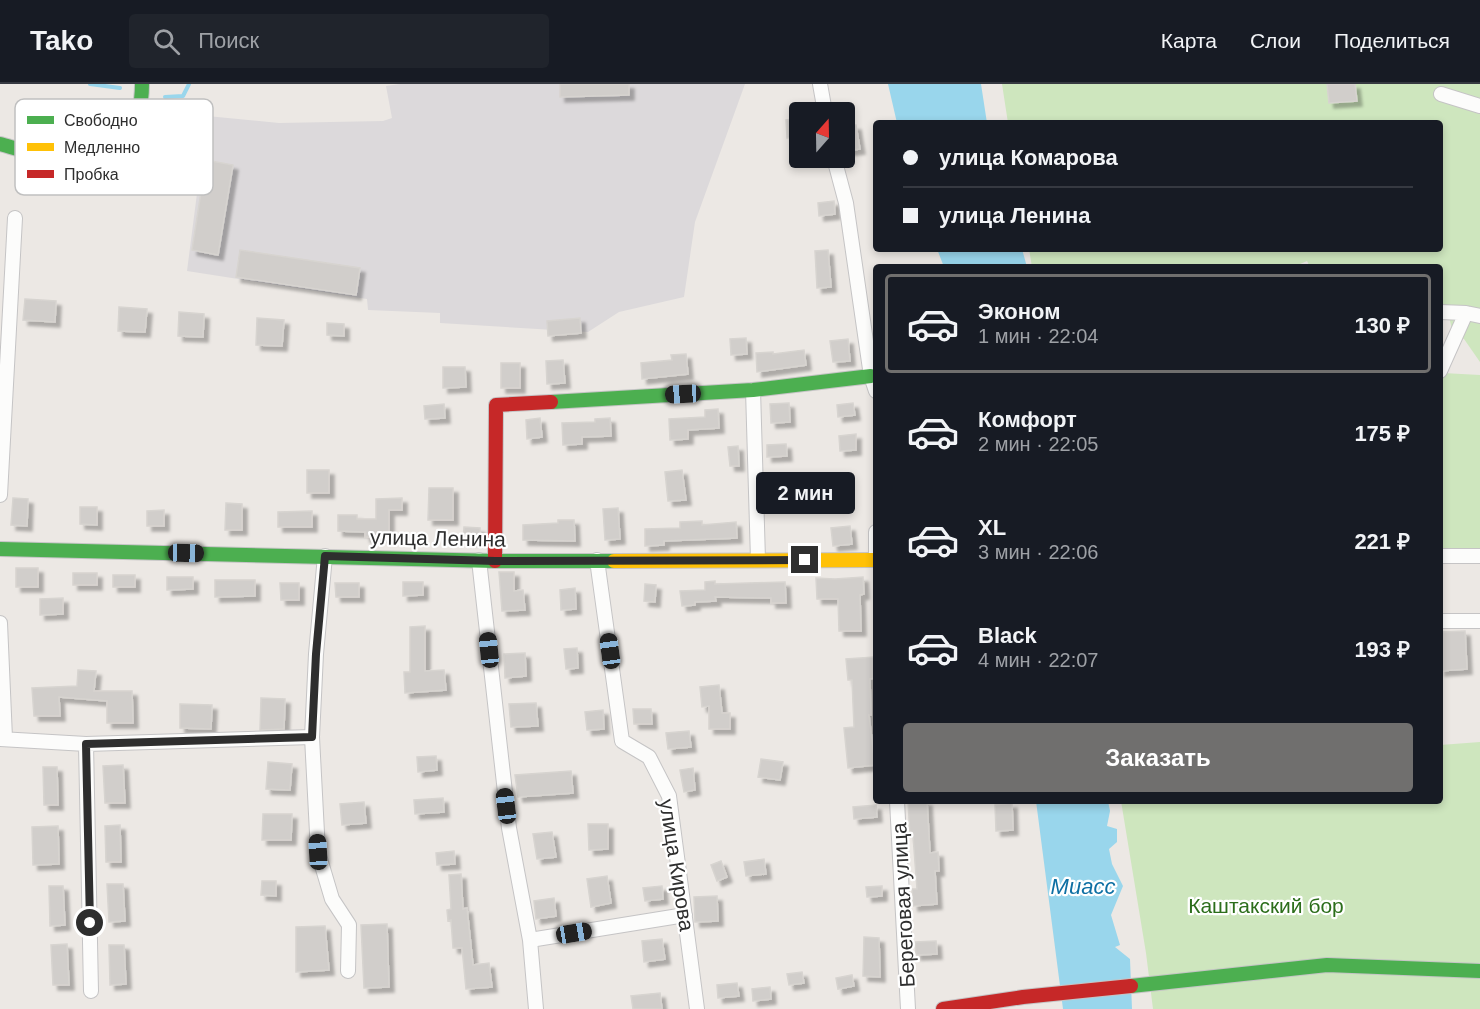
<!DOCTYPE html>
<html lang="ru">
<meta charset="utf-8">
<style>
:root{--surface:#171b24;--page:#20242c;--text:#f1f3f6;--muted:#9ea1a6;--line:#363941;--accent:#706f6e}
body{margin:0;font-family:Arial,sans-serif;background:var(--page);color:var(--text);height:100vh;display:flex;flex-direction:column;font-size:22px;white-space:nowrap}
*{box-sizing:border-box;margin:0}
p{font-size:20px;color:var(--muted)}
.icon{flex:none;width:33px;height:33px;fill:none;stroke:currentColor;stroke-width:2;stroke-linecap:round;stroke-linejoin:round}
.map{position:relative;flex:1;overflow:hidden}
.drawer{position:absolute;left:873px;top:180px;width:570px;height:540px;display:flex;flex-direction:column;background:var(--surface);border-radius:6px;box-shadow:0 3px 9px #0003}
.drawer>*{flex:none}
.banner{position:absolute;left:873px;top:36px;width:570px;height:132px;border-radius:6px;box-shadow:0 3px 9px #0003;display:grid;align-content:center;height:132px;padding:0 30px;background:var(--surface)}
.needle{width:39px;rotate:20deg}
.tools{position:absolute;left:789px;top:18px;display:grid;gap:12px}
.tools a{display:grid;place-items:center;width:66px;height:66px;border-radius:6px;background:var(--surface);box-shadow:0 3px 9px #0003;font-size:30px}
.end{position:absolute;width:27px;height:27px;margin:-14px;border:8px solid #2e2e2e;background:#fff;box-shadow:0 0 0 3px #fff}
.from{border-radius:50%}
.bubble{position:absolute;height:42px;border-radius:6px;background:var(--surface);box-shadow:0 3px 9px #0003;font-size:20px;font-weight:700;line-height:42px;text-align:center}
.car{position:absolute;width:18px;height:36px;margin:-18px -9px;border-radius:8px;box-shadow:0 0 4px 2px #0007;background:linear-gradient(#222 24%,#8ab4d8 0 40%,#222 0 76%,#8ab4d8 0 86%,#222 0)}
.banner b{display:flex;align-items:center;gap:21px;height:57px;font-size:22px}
.banner b+b{border-top:2px solid var(--line)}
.banner i{width:15px;height:15px;background:var(--text)}
ul{padding:10px 0 0;list-style:none}
li{display:flex;align-items:center;gap:18px;height:99px;margin:0 12px 9px;padding:0 18px;border:3px solid transparent;border-radius:6px}
li div{flex:1}
li b{display:block;font-size:22px}
li em{font-style:normal;font-weight:700}
li.on{border-color:var(--accent)}
li>.icon{width:54px;height:54px;stroke-width:1.5}
.action{display:flex;gap:12px;margin-top:auto;padding:12px 30px}
.action a{flex:1;height:69px;border-radius:6px;background:var(--accent);color:#fff;font-size:24px;font-weight:700;line-height:69px;text-align:center}
header{display:flex;align-items:center;gap:36px;box-sizing:border-box;height:84px;padding:0 30px;background:var(--surface);border-bottom:2px solid var(--line)}
header strong{font-size:28px}
nav{display:flex;gap:33px;margin-inline-start:auto;font-size:21px}
.search{width:420px;height:54px;background:var(--page);display:flex;align-items:center;gap:15px;box-sizing:border-box;padding:0 21px;border-radius:6px;color:var(--muted);font-size:22px}
.map>svg:first-child{display:block}
.industrial{fill:#dcd9db}
.green{fill:#cee6be}
.water{fill:#99d6ec}
.lines{fill:none;stroke-linecap:round;stroke-linejoin:round}
.stream{stroke:#99d6ec;stroke-width:4}
.building{fill:#d1cecb;stroke:#d7d4d0;stroke-width:1.5;filter:url(#shadow)}
.street-casing{stroke:#c5c4c5;stroke-width:16}
.fast-casing{stroke:#c5c4c5;stroke-width:16}
.slow-casing{stroke:#c5c4c5;stroke-width:16}
.jam-casing{stroke:#c5c4c5;stroke-width:16}
.street{stroke:#fcfcfb;stroke-width:14}
.fast{stroke:#4caf50;stroke-width:14}
.slow{stroke:#ffc107;stroke-width:14}
.jam{stroke:#c62828;stroke-width:14}
.route{stroke:#2e2e2e;stroke-width:8}
.labels{text-anchor:middle;dominant-baseline:central;stroke-width:4.5;stroke-linejoin:round;paint-order:stroke}
.street-label{font-size:21px;fill:#2e2e2e;stroke:#fff}
.park-label{font-size:21px;fill:#2c6e1b;stroke:#fff}
.water-label{font-size:22px;font-style:italic;fill:#0d6fa3;stroke:#fff}
.key{fill:#fff;stroke:#c0c0c0;stroke-width:1.5}
.key-label{font-size:16px;fill:#2e2e2e}
</style>
<header>
<strong>Tako</strong>
<div class="search"><svg class="icon" aria-label="search" viewBox="0 0 24 24"><circle cx="10" cy="10" r="6"/><path d="M15 15l6 6"/></svg>Поиск</div>
<nav><a>Карта</a><a>Слои</a><a>Поделиться</a></nav>
</header>
<div class="map">
<svg width="1480" height="925" viewBox="0 0 1480 925">
<defs>
<filter id="shadow"><feDropShadow dx="5" dy="5" stdDeviation="1.5" flood-color="#0004"/></filter>
</defs>
<rect width="100%" height="100%" fill="#ece8e4"/>
<path class="industrial" d="M400 0H745L695 138 684 213 619 228 588 248 440 239V229L368 226 367 215 187 187 207 32 279 39 383 37 392 34 386 2Z"/>
<path class="green" d="M1002 0H1480V278L1464 255 1453 249 1446 221 1440 220V183H1310L1307 177 1293 183 1198 181 1197 183H1032L1029 165H1440V39H1008Z
M1443 289 1480 291V467L1440 468V295Z
M1480 658V925H1153L1146 869 1121 717H1440V661Z"/>
<path class="water" d="M888 0H981L987 39H897Z
M937 165H1022L1027 183H944Z
M1036 717H1108L1110 727 1107 742 1117 745V758L1109 765 1112 780 1123 802 1111 831 1120 861 1115 863 1130 875 1132 925H1063Z"/>
<g class="lines">
<path class="stream" d="M90 0 120 4
M165 13 183 12 189 0"/>
</g>
<path class="building" d="M560 0H629V11L560 13Z
M1327 0H1355L1357 17 1329 19Z
M800 34V53L787 54 786 36Z
M856 41 860 65 844 67V42Z
M206 76 233 81 218 171 192 166Z
M834 117 835 130 819 132 818 119Z
M240 166 360 184 356 211 236 193Z
M828 166 831 203 817 204 815 167Z
M25 215 56 217 55 238 23 236Z
M119 223 147 225 145 248 118 247Z
M179 228 204 230 203 253 178 252Z
M257 234 284 236 282 262 256 261Z
M580 234 581 249 548 252 547 237Z
M327 239 344 240V252L327 251Z
M746 254 747 270 731 271 730 255Z
M848 255 850 277 833 278 830 257Z
M804 266 806 281 757 288 756 269 773 268V270Z
M686 270 688 290 642 295 641 279 672 276 671 271Z
M563 276 565 299 547 300 546 277Z
M501 279H520V304H501Z
M443 283H465L466 303 443 304Z
M789 319 790 338 771 339 770 320Z
M853 319 855 331 838 333 837 321Z
M444 320 445 334 425 335 424 322Z
M718 325 719 344 688 346V355L670 356 669 335 705 333V326Z
M540 334 542 353 527 355 526 336Z
M610 334 611 352 582 353V360L563 361 562 339 595 338V335Z
M856 350V366L840 367 839 352Z
M786 360 787 372 767 373V361Z
M738 362 739 382H730L728 363Z
M307 386H329V409H307Z
M682 386 686 416 668 417 665 388Z
M782 399 783 411 767 412V400Z
M429 404H453V436H428Z
M13 414 28 415 27 442 11 441Z
M402 414V426H389V453H365V448L338 447V431H357V435H376V415Z
M226 419 242 420V446H225Z
M80 423H97V441L80 440Z
M618 424 620 455 605 456 603 425Z
M164 426V442H147V427Z
M312 427V443H278V428Z
M558 436H574L575 457 523 456V441L558 439Z
M702 437V441L736 438 737 454 664 457V461L645 462V445L680 444V438Z
M850 442 852 460 833 462 831 444Z
M464 443 480 444V457L463 456Z
M16 484H38V503H16Z
M499 488H514V507L523 506 525 526 502 527Z
M73 489H97V501H73Z
M113 491H135V503H113Z
M167 493H193V505L167 506Z
M863 493 864 510 860 511 861 547H839L838 515H817L816 494 835 495Z
M215 496H255V512L215 513Z
M715 497V500L785 498 786 519H771V514L715 513 716 517 695 518V521L682 522 680 507 705 506V498Z
M403 498H423V511L403 512Z
M280 499H299V516H281Z
M335 499H359V513H336Z
M645 500 656 501 655 518 644 517Z
M575 504 576 525 561 526 560 506Z
M63 514V530L40 531V515Z
M425 542V587L444 586 446 606 405 609 404 588H410V543Z
M1465 547 1467 585 1440 587V548Z
M577 564 578 584 566 585 564 565Z
M525 569 526 592 505 594 504 570Z
M874 573 876 594 870 595 871 631H869L875 681 848 684 844 644 854 643 852 596H848L846 575Z
M78 586 96 587 94 607H132L133 639H107V617L59 613 60 632H34L32 604 77 602Z
M719 601 722 629H730V645H709V622L702 623 700 603Z
M261 614 285 615 284 645 260 646Z
M536 619 538 642 511 643 509 620Z
M180 620 212 621 211 645 180 644Z
M633 625H651L652 640H634Z
M603 626 604 645 587 646 585 628Z
M689 647 691 663 668 665 666 649Z
M436 672 437 686 418 688 417 673Z
M761 675 783 678 780 696 758 693Z
M268 678 292 680 290 706 266 705Z
M123 681 125 719H105L103 682Z
M43 683H57L58 721H44Z
M693 684 695 706 684 708 680 686Z
M571 687 573 709 518 713 515 691Z
M443 714 444 728 415 730 414 716Z
M908 717H927L930 769 938 768 939 787H935L937 820 913 822 912 805H917L913 752 910 753Z
M364 718 366 739 342 741 340 720Z
M1012 719 1013 746 996 747 995 721Z
M876 721 877 733 854 735 853 723Z
M263 730H292L291 756H262Z
M588 740H608V765L589 766Z
M120 741 121 778H106L105 742Z
M58 742 59 780 33 781 32 743Z
M552 748 556 773 537 775 533 750Z
M454 767 455 780 437 781 436 769Z
M764 775 766 790 746 792 744 778Z
M721 777 727 793 717 797 711 781Z
M461 790 463 825 467 824 473 881 489 879 492 903 466 905 462 864H453L451 836 448 837 447 826 451 825 449 791Z
M607 792 611 819 591 823 587 795Z
M262 797H276V812L261 811Z
M107 800H123L125 837 109 838Z
M49 802H63L65 841 50 842Z
M662 802 663 815 645 817 643 804Z
M882 802V812L867 813 866 803Z
M717 812 718 837 695 838 694 813Z
M554 814 556 832 536 835 534 817Z
M387 840 389 903 364 904 361 841Z
M325 842 329 886 296 888V843Z
M864 853 879 854 880 893 863 892Z
M662 855 665 875 644 878 642 857Z
M936 857 937 870 916 871 915 858Z
M67 860 69 901H53L51 861Z
M109 861H124L126 900 110 901Z
M802 888 804 899 789 901 787 890Z
M852 891 854 902 838 905 836 894Z
M737 899 739 912 718 914 717 901Z
M770 903 771 915 753 917 752 905Z
M660 909 662 925H633L631 912Z"/>
<g class="lines">
<defs>
<path id="street" d="M820 0 825 28
M1441 10 1480 22
M834 74 846 119 871 292 876 307
M1440 228 1466 229 1480 232
M1440 287 1466 229
M753 306 758 476
M0 411 15 134
M876 448V476
M325 472 316 570 312 653 318 768 332 815 349 841 348 887
M1440 472H1480
M479 476 509 744 530 856 536 925
M597 476 622 657 649 673 669 712 697 925
M1440 537H1480
M0 539 5 654
M0 655 86 660 312 653
M86 660 91 907
M897 717 908 925
M530 856 685 831"/>
<path id="fast" d="M0 60C43 72 91 90 126 52 138 38 142 19 142 0
M551 318 753 306 871 292
M0 465 495 477H614
M1131 902 1327 881 1480 887"/>
<path id="slow" d="M614 477 876 476"/>
<path id="jam" d="M495 477 496 321 551 318
M943 925 1023 913 1131 902"/>
</defs>
<use href="#street" class="street-casing"/>
<use href="#fast" class="fast-casing"/>
<use href="#slow" class="slow-casing"/>
<use href="#jam" class="jam-casing"/>
<use href="#street" class="street"/>
<use href="#fast" class="fast"/>
<use href="#slow" class="slow"/>
<use href="#jam" class="jam"/>
</g>
<g class="lines">
<path class="route" d="M90 839 86 660 312 653 316 570 325 472 495 477 805 476"/>
</g>
<g class="labels">
<g class="street-label">
<text transform="translate(438 454) rotate(1)">улица Ленина</text>
<text transform="translate(677 781) rotate(81)">улица Кирова</text>
<text transform="translate(903 821) rotate(-93)">Береговая улица</text>
</g>
<g class="park-label">
<text x="1266" y="821">Каштакский бор</text>
</g>
<g class="water-label">
<text x="1083" y="802">Миасс</text>
</g>
</g>
<rect x="15" y="15" width="198" height="96" rx="9" class="key"/>
<rect x="27" y="32" width="27" height="8" fill="#4caf50"/>
<rect x="27" y="59" width="27" height="8" fill="#ffc107"/>
<rect x="27" y="86" width="27" height="8" fill="#c62828"/>
<g class="key-label">
<text x="64" y="42">Свободно</text>
<text x="64" y="69">Медленно</text>
<text x="64" y="96">Пробка</text>
</g>
</svg>
<div class="tools">
<a><svg class="needle" viewBox="-14 -14 28 28"><path d="M0-13l5 13h-10z" fill="#e53935"/><path d="M0 13l5-13h-10z" fill="#9ea1a6"/></svg></a>
</div>
<i class="end from" style="left:90px;top:839px"></i>
<i class="end" style="left:805px;top:476px"></i>
<div class="bubble" style="left:756px;top:388px;width:99px">2 мин</div>
<i class="car" style="left:683px;top:310px;rotate:267deg"></i>
<i class="car" style="left:186px;top:469px;rotate:91deg"></i>
<i class="car" style="left:489px;top:566px;rotate:354deg"></i>
<i class="car" style="left:610px;top:567px;rotate:352deg"></i>
<i class="car" style="left:506px;top:722px;rotate:353deg"></i>
<i class="car" style="left:318px;top:768px;rotate:357deg"></i>
<i class="car" style="left:574px;top:849px;rotate:81deg"></i>
<div class="banner">
<b><i class="from"></i>улица Комарова</b>
<b><i></i>улица Ленина</b>
</div>
<section class="drawer">
<ul>
<li class="on"><svg class="icon" aria-label="car" viewBox="0 0 24 24"><path d="M5 17H2v-5l4-1 3-4h7l3 4 3 1v5h-3M9 17h6M6 11h13"/><circle cx="7" cy="17" r="2"/><circle cx="17" cy="17" r="2"/></svg><div><b>Эконом</b><p>1 мин · 22:04</p></div><em>130 ₽</em></li>
<li><svg class="icon" aria-label="car" viewBox="0 0 24 24"><path d="M5 17H2v-5l4-1 3-4h7l3 4 3 1v5h-3M9 17h6M6 11h13"/><circle cx="7" cy="17" r="2"/><circle cx="17" cy="17" r="2"/></svg><div><b>Комфорт</b><p>2 мин · 22:05</p></div><em>175 ₽</em></li>
<li><svg class="icon" aria-label="car" viewBox="0 0 24 24"><path d="M5 17H2v-5l4-1 3-4h7l3 4 3 1v5h-3M9 17h6M6 11h13"/><circle cx="7" cy="17" r="2"/><circle cx="17" cy="17" r="2"/></svg><div><b>XL</b><p>3 мин · 22:06</p></div><em>221 ₽</em></li>
<li><svg class="icon" aria-label="car" viewBox="0 0 24 24"><path d="M5 17H2v-5l4-1 3-4h7l3 4 3 1v5h-3M9 17h6M6 11h13"/><circle cx="7" cy="17" r="2"/><circle cx="17" cy="17" r="2"/></svg><div><b>Black</b><p>4 мин · 22:07</p></div><em>193 ₽</em></li>
</ul>
<div class="action"><a>Заказать</a></div>
</section>
</div>
